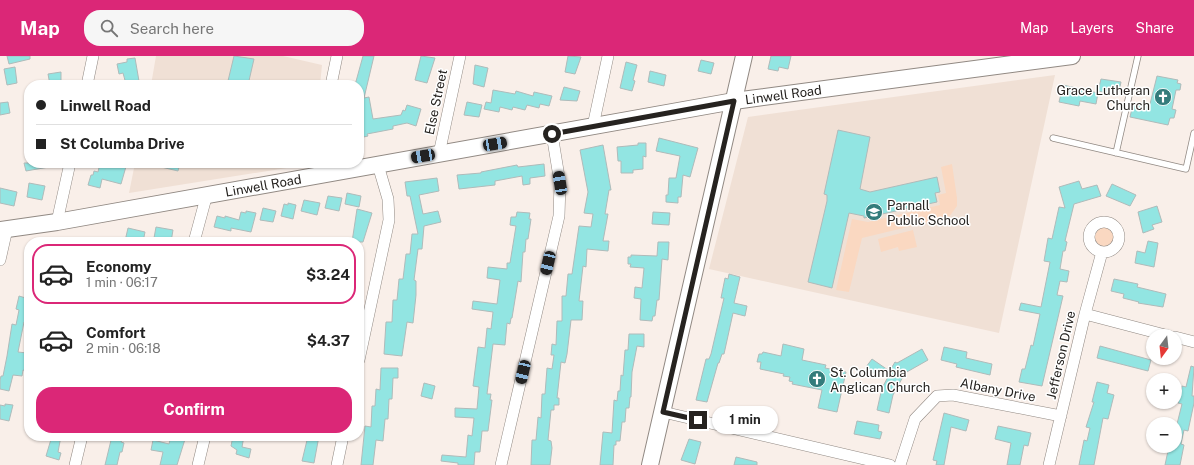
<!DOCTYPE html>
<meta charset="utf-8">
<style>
:root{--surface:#fff;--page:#f6f6f6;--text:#222;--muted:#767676;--line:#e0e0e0;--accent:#db2777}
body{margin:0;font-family:"Public Sans",sans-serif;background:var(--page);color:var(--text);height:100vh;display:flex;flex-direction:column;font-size:15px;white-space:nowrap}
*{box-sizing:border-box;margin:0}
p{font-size:13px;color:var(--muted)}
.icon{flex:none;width:22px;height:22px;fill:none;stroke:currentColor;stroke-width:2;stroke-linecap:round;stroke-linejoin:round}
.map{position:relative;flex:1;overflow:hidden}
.details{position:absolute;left:24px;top:181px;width:340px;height:204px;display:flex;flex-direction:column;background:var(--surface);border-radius:16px;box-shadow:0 1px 3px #0004}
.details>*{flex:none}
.hud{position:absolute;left:24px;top:24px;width:340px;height:88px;border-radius:16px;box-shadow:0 1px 3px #0004;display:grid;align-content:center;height:88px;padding:0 12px;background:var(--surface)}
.needle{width:26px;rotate:195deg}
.buttons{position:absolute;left:1146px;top:273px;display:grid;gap:8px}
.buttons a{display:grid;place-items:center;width:36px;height:36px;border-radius:50%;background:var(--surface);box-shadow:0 1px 3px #0004;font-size:20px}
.end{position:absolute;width:18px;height:18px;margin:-9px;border:5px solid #262320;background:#fff;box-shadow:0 0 0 2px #fff}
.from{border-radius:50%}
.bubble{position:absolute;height:28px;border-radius:14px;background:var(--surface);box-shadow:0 1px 3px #0004;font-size:13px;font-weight:700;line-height:28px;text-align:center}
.car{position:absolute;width:12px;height:24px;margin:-12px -6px;border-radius:5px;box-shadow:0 0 3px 1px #0007;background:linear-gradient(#222 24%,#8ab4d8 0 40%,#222 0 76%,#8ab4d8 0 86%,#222 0)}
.hud b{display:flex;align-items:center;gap:14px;height:38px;font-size:15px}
.hud b+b{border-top:1px solid var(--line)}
.hud i{width:10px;height:10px;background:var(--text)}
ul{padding:7px 0 0;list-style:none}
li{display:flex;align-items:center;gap:12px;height:60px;margin:0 8px 6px;padding:0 4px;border:2px solid transparent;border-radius:16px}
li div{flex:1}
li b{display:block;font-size:15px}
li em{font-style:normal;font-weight:700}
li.on{border-color:var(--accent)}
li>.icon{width:36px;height:36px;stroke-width:1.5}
.cta{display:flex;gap:8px;margin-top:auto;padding:8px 12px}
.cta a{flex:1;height:46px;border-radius:16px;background:var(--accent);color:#fff;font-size:16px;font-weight:700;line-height:46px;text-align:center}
header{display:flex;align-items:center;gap:24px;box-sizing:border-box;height:56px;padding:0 20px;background:var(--accent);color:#fff}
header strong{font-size:19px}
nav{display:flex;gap:22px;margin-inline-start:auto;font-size:14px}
.search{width:280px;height:36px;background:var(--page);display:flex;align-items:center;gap:10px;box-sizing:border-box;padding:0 14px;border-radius:16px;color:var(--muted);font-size:15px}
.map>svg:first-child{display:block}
.built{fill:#f0e0d5}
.green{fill:#fad8c1}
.building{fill:#92e5e2;stroke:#afbbba}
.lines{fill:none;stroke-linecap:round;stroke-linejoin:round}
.service-casing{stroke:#918983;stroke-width:7}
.minor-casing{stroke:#918983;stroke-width:12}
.secondary-casing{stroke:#918983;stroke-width:18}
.service{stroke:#fff;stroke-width:5.5}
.minor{stroke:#fff;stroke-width:11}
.secondary{stroke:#fff;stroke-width:16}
.route{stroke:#262320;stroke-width:5}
.labels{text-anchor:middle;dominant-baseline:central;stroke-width:3;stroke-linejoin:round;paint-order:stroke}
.poi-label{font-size:13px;fill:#262320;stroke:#fff;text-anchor:start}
.street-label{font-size:13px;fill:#262320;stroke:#fff}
</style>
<header>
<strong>Map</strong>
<div class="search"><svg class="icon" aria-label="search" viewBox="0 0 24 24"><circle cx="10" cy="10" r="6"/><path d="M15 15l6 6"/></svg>Search here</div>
<nav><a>Map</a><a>Layers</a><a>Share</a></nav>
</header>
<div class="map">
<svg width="1194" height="409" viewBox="0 0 1194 409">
<rect width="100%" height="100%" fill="#f9efe9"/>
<path class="built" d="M156 0H283L322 9 320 29H151Z
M1055 19 999 277 709 213 748 61Z
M135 107H318L129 137Z"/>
<path class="green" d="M952 108 957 142V150L949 161 862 182 849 236 836 234 852 163 868 166 940 149 938 139 946 137 941 111Z
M1095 181a10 10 0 1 1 20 0a10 10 0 1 1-20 0Z
M913 174 917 191 899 195 898 191 881 196 878 183Z"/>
<path class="building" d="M7 0H30V3L9 8Z
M234 0 254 3 248 29H227Z
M363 0H374L364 42 369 41 373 63 401 59 403 54 405 55 407 49 421 53 416 70 407 67 393 70V73L367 78 368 80 359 82V29H355Z
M421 0 435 2 427 27 415 24Z
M568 0 581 1 575 18 565 16Z
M771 0H791L788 13 779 11 778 15 768 13Z
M135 2 139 25 126 28 123 17 119 18 117 8 127 6V3Z
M701 4 714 7 711 18 698 15Z
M626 6 637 9 633 24 635 25 632 35 620 32Z
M475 9 488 12 484 31 473 28Z
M15 11 17 27 7 29 4 13Z
M650 15 666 19 664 30 648 26Z
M61 16V28L50 29 48 18Z
M1157 20 1178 24 1177 27 1181 28 1180 34H1176L1172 53 1176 54 1174 62H1170L1168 69 1130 61 1133 48 1142 50 1143 47 1150 48Z
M1101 23 1121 26 1118 40 1098 35Z
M1063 29 1098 37 1096 48 1080 45 1079 50 1059 46Z
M564 31 580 35 577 45 560 44Z
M493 34 515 38 516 35 533 40 534 36 552 40 549 50 540 48 539 52 527 49 525 54 513 51 512 54 500 51 499 56 484 53 486 46 491 47Z
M8 46 10 57 0 59V47Z
M467 46 482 49 479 61 464 59Z
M838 74 870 81 860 133 870 136 937 121 940 136 935 137 937 146 864 162V160L849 157 832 232 808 226 827 145V139L824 138Z
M659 82 698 92 690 121 683 119 681 141H678V147L666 146V139H668L669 122H676L680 100 656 95Z
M638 87H646V101L643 100V113L633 114V117H621V105H618L617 91 638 89Z
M603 89 611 134H609L605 158H608L603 185H609L608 195 587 193 586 211 583 210 579 245H583L582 264H571L567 298 565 307 561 306 557 342H559V349H554V354H551L548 384 551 385 552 392 550 409H531L532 384H536L538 361 541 362 542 338H545L547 312 552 313 554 299H551L552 288 556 289 557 265H562V240H566L568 218H572L579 170 591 171 593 158 584 157 588 136 580 94Z
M24 107H49V111L26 115Z
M100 107H127L121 128 102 123 100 132 88 129 91 119H93L94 115 98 116Z
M157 107H180L178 115 157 110Z
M544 108 545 120 530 122V128L523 129 522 120 495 125V129L459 133 457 119 481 117V116L517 109 518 111Z
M437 122 439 135 419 139 423 158 438 155 441 166 424 170 422 193H418L414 224 416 225V239L413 267 407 266 402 300 384 298 386 266H392L393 244H397L399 223H403L406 198H410L412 178H418L410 140H407L405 126Z
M1079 125 1082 133 1097 129 1101 140 1074 148 1065 185 1067 186 1065 195H1063L1060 213 1069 215 1067 226 1060 225 1057 239 1063 240 1042 330 1019 326 1022 313H1025L1031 289 1033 290 1040 258 1019 254 1021 247 1041 251 1050 206 1044 205 1048 182 1052 183 1059 151 1065 152 1059 131Z
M29 127 45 130 42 144 27 141Z
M1112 128 1136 139 1130 150 1106 140Z
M0 132 17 136 14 150 0 147Z
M347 137 361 140 359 151 345 148Z
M328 140 342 142 339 155 325 152Z
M304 144 320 147 317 159 301 155Z
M288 147 296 149 293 163 281 160 284 148 288 149Z
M1157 150 1162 166 1152 169 1154 173 1143 177 1138 156Z
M263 152 276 155 273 166 260 164Z
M357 153 372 157 363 186H352Z
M246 155 256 157 251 176 231 172V175L214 171 217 160 225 162V160L239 164 241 156 246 157Z
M517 156 530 157 529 163H531L528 183H526L525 196H523L521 226 518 225 512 262H511L510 268 507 267 505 289 493 288 487 338H491L490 344H492L488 375H482L480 396H475L474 409H458V407L441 405 442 399 466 401 468 379 472 380 474 362 455 361V352L477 353 479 331 473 330 478 291 485 292 487 272 491 273 493 256 472 253 473 245 497 248 500 224 487 222 488 211 507 213V207H510L516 170 510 169 511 161H516Z
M653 156 670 157 669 169 652 168Z
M156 171 173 174 171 186 154 182Z
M128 172 145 176 143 186 125 185Z
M1148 185 1158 187 1154 211 1135 207 1137 195 1145 197Z
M658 186H669L668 204 662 203 659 244H657L655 260H653L652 265 640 264 641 243 634 242 635 231 642 232 644 212 630 211 631 208H628V201H631V199L657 200Z
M729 218 740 221 734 247 747 250 745 260 733 257 724 298H722L719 307H718L707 346 696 344 706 303H709L711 298 724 242H721L725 222 728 223Z
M1114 223 1138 228 1137 231 1166 238 1163 251 1138 247 1139 246 1123 242 1124 238 1111 235Z
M19 240 29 243V262L28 266H24L18 296 27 297 26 302 29 303 27 315 23 314 22 320 13 319 9 335 0 333V324L1 320H3L7 300 12 268 16 269 19 254 16 253Z
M629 278H644V291L637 290 632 316 631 341H630L629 352H626L625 366H622L620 385H616V389H614L613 409H600L603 376 612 377 614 344 617 345 618 335H620L621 319 623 320 625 294H628Z
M783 288 804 293 802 304 826 309 825 312 846 316 837 356 818 352 822 334 792 328 793 326 789 325 790 321 783 320 784 318 760 313 761 306H757L759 298H762L763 296 781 300Z
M1100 290 1151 304 1148 315 1097 302Z
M944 291 967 296 966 302 992 308 990 319 956 311 957 308 941 304Z
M922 293 928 304 905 317 893 339 889 357 877 354 882 332 888 321 876 315 874 317 866 311 872 303 888 314 890 310 892 311 895 306 897 307Z
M1191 310 1194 311 1192 340H1194V347L1188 375 1184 374 1181 388 1184 389 1180 409H1165L1169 390H1175V376L1182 348 1178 347 1182 330 1186 331Z
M381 312H398V322H393L392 343H389L388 363H385L383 385 376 384 373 409H361L365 370 371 371 372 350H375L376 333 380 334Z
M1097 326 1109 329 1107 337 1114 339 1108 363 1103 362 1094 409H1079L1084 384 1087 385 1090 372 1086 371 1094 346H1092Z
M424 327 435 330 432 343 421 340Z
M5 348 13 349 9 365 0 363V349L5 350Z
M944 357 969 364 966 375 951 371 944 409H936L937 405 933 404Z
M857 365 879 369 878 375 882 376 880 383 854 378Z
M998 370 1031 377 1028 390 1024 389 1020 409H1007L1011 387 995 383Z
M52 380H61L58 396 61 397 59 404 46 400Z
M112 380H123L121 386 124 387 122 396H120L117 409H105Z
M171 380H186L177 409H160L163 396 151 394 153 384 169 388Z
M233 380H244L242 391 251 393 249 402 236 398 237 394 231 390Z
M308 380H319L314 407 302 405Z
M689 383 701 386 695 408 681 404Z
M736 401 757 406V409H734Z"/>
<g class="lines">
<defs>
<path id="service" d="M1053 82 1186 113 1194 77
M1116 97 1138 0"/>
<path id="minor" d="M87 29 93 0
M331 29 337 0
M593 70 608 0
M439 98 460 0
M1089 181a15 15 0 1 1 30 0a15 15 0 1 1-30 0Z
M57 166 70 107
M194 186 207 138
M0 204 7 173
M1085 258 1169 280
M1175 281 1194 286
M359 304 389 164 388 143 378 109
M663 356 890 409
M75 409 82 380
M198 409 205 380
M337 409 343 380
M501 409 559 160 560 127 552 78
M900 409 915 363 937 340 953 339 1061 360
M1049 409 1085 258 1102 196"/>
<g id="secondary">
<path id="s1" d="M0 174 57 166 734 45 1072 0"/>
<path d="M650 409 744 0"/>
</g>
</defs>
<use href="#service" class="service-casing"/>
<use href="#minor" class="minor-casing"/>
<use href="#secondary" class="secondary-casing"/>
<use href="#service" class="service"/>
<use href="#minor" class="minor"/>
<use href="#secondary" class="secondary"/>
</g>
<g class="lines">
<path class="route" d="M552 78 734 45 663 356 698 364"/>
</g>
<defs>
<symbol id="church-disc" viewBox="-11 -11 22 22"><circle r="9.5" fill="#337c7b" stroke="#fff"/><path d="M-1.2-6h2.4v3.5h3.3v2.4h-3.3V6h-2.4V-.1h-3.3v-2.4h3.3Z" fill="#fff"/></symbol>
<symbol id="school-disc" viewBox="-11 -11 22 22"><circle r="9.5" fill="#337c7b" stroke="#fff"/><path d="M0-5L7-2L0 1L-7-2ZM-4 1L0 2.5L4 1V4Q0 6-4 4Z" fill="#fff"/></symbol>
</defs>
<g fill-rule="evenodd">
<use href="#church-disc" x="1153" y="31" width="20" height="20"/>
<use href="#school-disc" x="864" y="146" width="20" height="20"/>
<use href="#church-disc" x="807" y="313" width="20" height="20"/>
</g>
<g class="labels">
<g class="poi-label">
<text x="1150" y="34" text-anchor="end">Grace Lutheran<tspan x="1150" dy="15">Church</tspan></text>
<text x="887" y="149">Parnall<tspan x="887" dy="15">Public School</tspan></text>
<text x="830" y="316">St. Columbia<tspan x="830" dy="15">Anglican Church</tspan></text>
</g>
<g class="street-label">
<text stroke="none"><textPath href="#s1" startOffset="795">Linwell Road</textPath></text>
<text transform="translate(436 46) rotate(-78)">Else Street</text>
<text stroke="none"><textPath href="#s1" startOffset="267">Linwell Road</textPath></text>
<text transform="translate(1061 299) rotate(-77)">Jefferson Drive</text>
<text transform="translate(998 334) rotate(11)">Albany Drive</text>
</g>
</g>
</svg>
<div class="buttons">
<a><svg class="needle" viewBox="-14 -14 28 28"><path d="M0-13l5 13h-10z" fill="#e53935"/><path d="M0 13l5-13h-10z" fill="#767676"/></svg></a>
<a>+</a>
<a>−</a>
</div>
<i class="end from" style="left:552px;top:78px"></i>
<i class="end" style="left:698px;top:364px"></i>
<div class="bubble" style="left:712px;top:350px;width:66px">1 min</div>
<i class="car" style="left:495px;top:88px;rotate:80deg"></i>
<i class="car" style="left:423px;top:100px;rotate:260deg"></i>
<i class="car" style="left:560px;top:127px;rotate:350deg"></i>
<i class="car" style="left:548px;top:207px;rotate:193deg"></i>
<i class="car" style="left:523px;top:316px;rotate:193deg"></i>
<div class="hud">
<b><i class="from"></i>Linwell Road</b>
<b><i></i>St Columba Drive</b>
</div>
<section class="details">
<ul>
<li class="on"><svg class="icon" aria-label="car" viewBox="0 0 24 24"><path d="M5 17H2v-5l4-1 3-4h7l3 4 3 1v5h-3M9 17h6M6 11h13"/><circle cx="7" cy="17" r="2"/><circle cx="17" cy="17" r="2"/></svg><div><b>Economy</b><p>1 min · 06:17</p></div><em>$3.24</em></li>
<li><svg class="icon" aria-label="car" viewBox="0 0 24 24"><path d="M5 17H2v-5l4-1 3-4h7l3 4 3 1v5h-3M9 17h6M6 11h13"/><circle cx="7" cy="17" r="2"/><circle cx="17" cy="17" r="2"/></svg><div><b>Comfort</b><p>2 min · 06:18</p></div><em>$4.37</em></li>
</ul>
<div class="cta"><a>Confirm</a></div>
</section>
</div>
